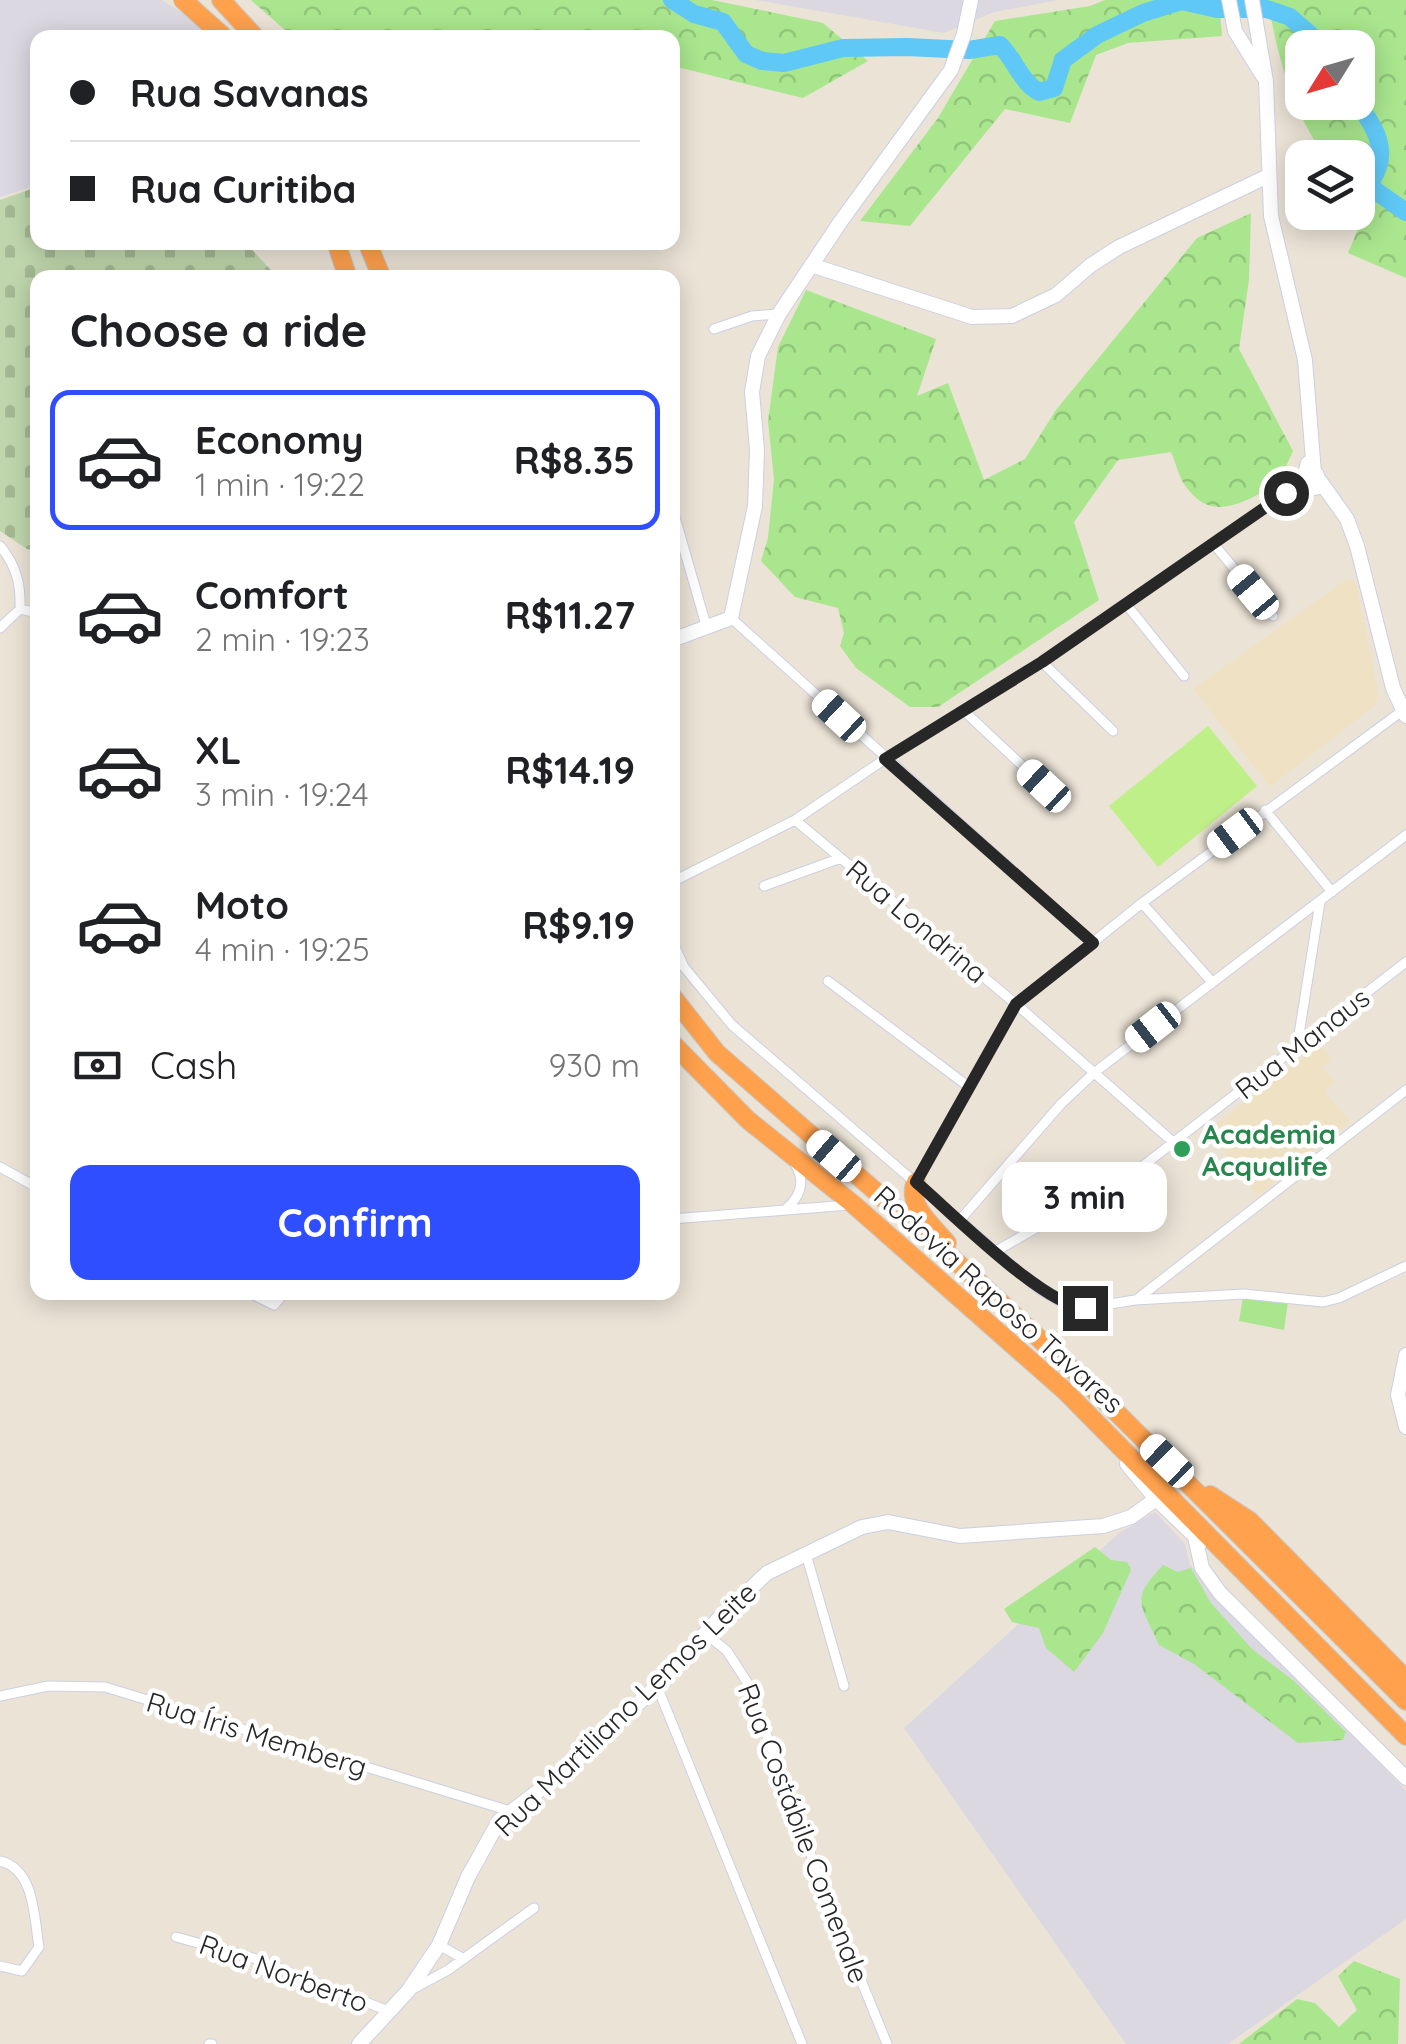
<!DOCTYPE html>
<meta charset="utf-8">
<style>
:root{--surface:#fff;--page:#f6f6f6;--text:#202124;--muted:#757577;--line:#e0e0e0;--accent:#2f4eff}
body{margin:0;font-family:Quicksand,sans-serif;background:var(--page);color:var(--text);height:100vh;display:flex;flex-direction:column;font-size:38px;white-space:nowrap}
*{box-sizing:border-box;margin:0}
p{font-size:32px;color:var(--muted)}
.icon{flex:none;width:55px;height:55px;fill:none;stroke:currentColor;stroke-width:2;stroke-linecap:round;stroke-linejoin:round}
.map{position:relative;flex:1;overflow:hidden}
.sheet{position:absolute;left:30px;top:270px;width:650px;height:1030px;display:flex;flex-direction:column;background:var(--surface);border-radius:20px;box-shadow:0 5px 25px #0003}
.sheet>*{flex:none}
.guide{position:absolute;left:30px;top:30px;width:650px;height:220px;border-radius:20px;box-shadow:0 5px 25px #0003;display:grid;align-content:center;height:220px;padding:0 40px;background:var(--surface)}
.needle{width:65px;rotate:233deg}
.buttons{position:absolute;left:1285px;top:30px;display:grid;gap:20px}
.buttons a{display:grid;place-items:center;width:90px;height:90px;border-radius:20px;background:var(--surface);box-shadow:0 5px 25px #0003;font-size:50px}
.end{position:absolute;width:45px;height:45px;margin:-22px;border:12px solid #272727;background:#fff;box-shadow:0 0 0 5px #fff}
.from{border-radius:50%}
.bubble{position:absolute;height:70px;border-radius:20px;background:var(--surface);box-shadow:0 5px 25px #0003;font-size:32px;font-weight:700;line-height:70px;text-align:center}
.car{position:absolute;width:30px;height:60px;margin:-30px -15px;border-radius:12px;box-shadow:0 0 8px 2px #0007;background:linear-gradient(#fff 24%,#345 0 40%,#fff 0 76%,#345 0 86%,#fff 0)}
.guide b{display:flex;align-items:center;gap:35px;height:95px;font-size:38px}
.guide b+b{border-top:2px solid var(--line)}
.guide i{width:25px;height:25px;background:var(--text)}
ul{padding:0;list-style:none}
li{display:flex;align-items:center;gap:30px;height:140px;margin:0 20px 15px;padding:0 20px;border:5px solid transparent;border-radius:20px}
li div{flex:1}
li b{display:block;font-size:38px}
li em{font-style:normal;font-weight:700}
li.current{border-color:var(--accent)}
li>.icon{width:90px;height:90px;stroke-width:1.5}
h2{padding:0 40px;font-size:45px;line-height:120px}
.pay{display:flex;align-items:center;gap:25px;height:110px;padding:0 40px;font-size:38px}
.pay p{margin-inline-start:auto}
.button{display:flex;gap:20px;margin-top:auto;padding:20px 40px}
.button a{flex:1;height:115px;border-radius:20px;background:var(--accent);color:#fff;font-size:40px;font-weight:700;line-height:115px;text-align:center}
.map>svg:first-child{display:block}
.industrial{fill:#dbd8e2}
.education{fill:#efe2c4}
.grass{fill:#a9e68e}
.forest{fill:url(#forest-crowns);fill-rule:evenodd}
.cemetery{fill:url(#cemetery-stones)}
.pitch{fill:#bfef89}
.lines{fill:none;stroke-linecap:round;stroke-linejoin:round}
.river{stroke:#60c8f6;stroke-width:18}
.street-casing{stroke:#cccfe2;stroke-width:11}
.secondary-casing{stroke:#cccfe2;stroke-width:16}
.highway-casing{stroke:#c7c7c7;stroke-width:20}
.street{stroke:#fff;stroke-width:9}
.secondary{stroke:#fff;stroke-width:14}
.highway{stroke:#ffa14d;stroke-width:18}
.route{stroke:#272727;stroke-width:12}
.leisure-dot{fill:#2e9e5b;stroke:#fff;stroke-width:4}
.labels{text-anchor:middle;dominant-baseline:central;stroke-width:9;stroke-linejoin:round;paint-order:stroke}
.street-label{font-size:28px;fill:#272727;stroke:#fff}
.leisure-label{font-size:28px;font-weight:bold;fill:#27864d;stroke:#fff;text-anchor:start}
</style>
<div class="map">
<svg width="1406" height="2044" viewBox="0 0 1406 2044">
<defs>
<pattern id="forest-crowns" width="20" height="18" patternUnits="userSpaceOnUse" patternTransform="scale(2.5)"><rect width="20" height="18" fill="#a9e68e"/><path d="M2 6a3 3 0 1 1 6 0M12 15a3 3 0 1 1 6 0" fill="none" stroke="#91c57a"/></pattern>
<pattern id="cemetery-stones" width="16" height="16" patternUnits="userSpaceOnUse" patternTransform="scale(2.5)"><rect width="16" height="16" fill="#bfd6ac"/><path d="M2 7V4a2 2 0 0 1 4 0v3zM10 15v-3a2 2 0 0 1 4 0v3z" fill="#a4b894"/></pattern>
</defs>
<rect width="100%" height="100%" fill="#ebe3d6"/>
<path class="industrial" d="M0 0H162L187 16 210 37 38 38 37 185 0 197Z
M756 0H1059L994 12 944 33Z
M1155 1512 1185 1544 1190 1565 1406 1791V1919L1228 2044H1126L904 1728 1119 1533Z"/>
<path class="education" d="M1347 579 1356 582 1378 693 1376 705 1270 787 1193 689Z
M1320 1045 1332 1059 1322 1068 1335 1082 1325 1091 1350 1122 1257 1196 1208 1130Z"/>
<path class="grass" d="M1243 1297 1288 1301 1284 1330 1239 1321Z"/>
<path class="forest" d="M251 0H712L823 23 868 61 803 98 673 66 672 38H497L465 30 469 37H293Z
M1105 0H1219L1222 36 1128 43 1096 55 1070 123 1005 109 910 226 860 221 938 118 995 21 1090 6Z
M1268 0H1406V278L1348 253 1366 210 1358 199V158L1326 157C1292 112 1277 55 1268 0ZM1302 48H1358V102H1302Z
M1251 213 1249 280 1239 349 1293 451 1278 484C1248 499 1214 525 1187 488 1179 479 1176 463 1171 452L1118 460 1074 522 1099 600 938 707H910L856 668 840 646 844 633 838 608 795 597 761 561 768 538 774 479 768 421 778 347 806 290 936 339 917 396 948 383 984 480 1025 459 1056 410 1197 238Z
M1095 1547 1111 1560 1127 1562 1131 1570 1103 1633 1074 1672 1046 1648 1039 1628 1012 1622 1004 1609Z
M1163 1565 1178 1572 1191 1568 1211 1603 1252 1649 1294 1681 1346 1732 1343 1740 1298 1743 1194 1664 1159 1645C1141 1603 1129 1601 1163 1565Z
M1354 1961 1400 1979 1398 2044H1239L1297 1999 1315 2003 1339 2027 1357 2010 1338 1976Z"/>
<path class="cemetery" d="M37 187 38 242 246 243 277 277 38 278 37 551 27 549 0 531V200Z"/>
<path class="pitch" d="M1208 726 1257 786 1158 867 1109 806Z"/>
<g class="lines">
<path class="river" d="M672 0 694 14 723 22 746 54 762 61 784 63 843 48 907 47 969 50 1000 45C1015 60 1021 82 1039 92L1054 88 1063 60 1097 35 1143 13 1182 1 1217 9H1267L1290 17 1316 40 1320 48
M1356 102C1375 126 1391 152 1371 181L1373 189 1406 212"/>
<defs>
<path id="street" d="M714 329 752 316 778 314
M672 507 706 625
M1213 543 1273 616
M0 546C16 565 21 584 20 609L0 628
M1126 604 1184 676
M20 609 38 613
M731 618 1093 943
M1042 662 1113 731
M964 711 1044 786
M1265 810 1332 892
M795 820 1016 1004 1173 1142
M672 882 795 820 885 759 1042 662 1303 481
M764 886 841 858
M1142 903 1212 982
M672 941 684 967 732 1025 1039 1289 1066 1305 1085 1308 1135 1300 1244 1294 1323 1302 1339 1298 1406 1266
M828 981 969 1087
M1297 1047 1320 902
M0 1167 38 1188
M916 1182 1016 1004 1142 903 1402 711
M786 1209C800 1197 806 1181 795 1164
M672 1219 849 1205
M960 1220 1061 1104 1095 1072 1406 835
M996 1251 1139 1169 1406 962
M248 1292 274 1305 285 1292
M1136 1300 1406 1090
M806 1554 844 1686
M706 1634 727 1651 747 1682 818 1874 887 2044
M657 1686 802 2044
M0 1696 48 1686 105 1687 510 1811
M0 1861C35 1869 34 1918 39 1947L22 1971 0 1966
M176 1937 253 1958 391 2012
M439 1945 464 1959
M411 1990 448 1970 534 1908
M209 2044H212"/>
<path id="secondary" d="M1229 0 1235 31 1263 76
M1252 0 1266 81 1271 216 1305 360 1314 473
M811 265 972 317 1012 316 1056 295 1091 265 1119 247 1268 176
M1308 463 1303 481 1307 489 1319 487 1317 475
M1320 481 1347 519 1357 546 1393 688 1406 716
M672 640 731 618 755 506 757 450 752 392 758 356 779 314 841 221 951 70 964 34 971 0
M1406 1355 1398 1395 1406 1427
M1127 1464 1156 1499 1201 1542
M1195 1537 1202 1568 1220 1593 1406 1778
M359 2044 408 1991 439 1945 468 1877 499 1821 571 1766 657 1686 722 1615 767 1573 862 1527 888 1522 960 1536 1103 1526 1131 1517 1156 1499"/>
<path id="highway" d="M183 0 225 38
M221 0 256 38
M336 242 348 278
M367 242 382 278
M672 996 717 1053 968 1272 1093 1389 1406 1701
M672 1043 748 1120 853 1204 1065 1391 1406 1736
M916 1182C905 1204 934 1227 947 1243
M1210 1495 1250 1521 1406 1679"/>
</defs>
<use href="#street" class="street-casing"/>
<use href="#secondary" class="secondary-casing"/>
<use href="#highway" class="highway-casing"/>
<use href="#street" class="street"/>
<use href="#secondary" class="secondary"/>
<use href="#highway" class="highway"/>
</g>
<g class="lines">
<path class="route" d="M1085 1308C1044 1306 951 1212 916 1182L1016 1004 1093 943 885 759 1042 662 1286 493"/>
</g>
<circle class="leisure-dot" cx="1182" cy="1149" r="10"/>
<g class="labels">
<g class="street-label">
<text transform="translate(917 921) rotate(40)">Rua Londrina</text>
<text transform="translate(1302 1043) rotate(-38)">Rua Manaus</text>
<text transform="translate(999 1299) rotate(42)">Rodovia Raposo Tavares</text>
<text transform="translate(625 1709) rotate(-44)">Rua Martiliano Lemos Leite</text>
<text transform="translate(257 1734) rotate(17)">Rua Íris Memberg</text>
<text transform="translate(804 1833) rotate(69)">Rua Costábile Comenale</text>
<text transform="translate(284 1973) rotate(20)">Rua Norberto</text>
</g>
<g class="leisure-label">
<text x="1202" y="1133">Academia<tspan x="1202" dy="32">Acqualife</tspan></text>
</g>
</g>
</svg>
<div class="buttons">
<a><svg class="needle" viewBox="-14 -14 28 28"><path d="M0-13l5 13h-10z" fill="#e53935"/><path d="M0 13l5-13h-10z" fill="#757577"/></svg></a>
<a><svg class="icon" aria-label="layers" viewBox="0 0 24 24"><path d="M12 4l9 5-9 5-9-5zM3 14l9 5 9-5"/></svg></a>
</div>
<i class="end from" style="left:1286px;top:493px"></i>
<i class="end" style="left:1085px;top:1308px"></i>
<div class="bubble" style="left:1002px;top:1162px;width:165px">3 min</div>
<i class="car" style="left:1253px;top:592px;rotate:320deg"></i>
<i class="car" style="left:839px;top:716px;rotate:313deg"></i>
<i class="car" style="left:1044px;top:786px;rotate:313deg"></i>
<i class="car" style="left:1235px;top:833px;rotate:233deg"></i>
<i class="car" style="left:1153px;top:1027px;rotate:232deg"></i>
<i class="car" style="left:834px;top:1156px;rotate:311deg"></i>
<i class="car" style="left:1167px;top:1461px;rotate:314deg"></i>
<div class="guide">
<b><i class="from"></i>Rua Savanas</b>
<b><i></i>Rua Curitiba</b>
</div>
<section class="sheet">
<h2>Choose a ride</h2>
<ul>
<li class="current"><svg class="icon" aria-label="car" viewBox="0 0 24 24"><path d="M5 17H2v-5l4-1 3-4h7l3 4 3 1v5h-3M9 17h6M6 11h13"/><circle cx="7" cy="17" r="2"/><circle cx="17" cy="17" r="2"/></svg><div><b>Economy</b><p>1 min · 19:22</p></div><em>R$8.35</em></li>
<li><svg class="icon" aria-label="car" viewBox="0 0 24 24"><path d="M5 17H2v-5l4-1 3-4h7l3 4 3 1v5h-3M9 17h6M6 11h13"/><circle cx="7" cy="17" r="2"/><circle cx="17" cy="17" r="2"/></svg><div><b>Comfort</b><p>2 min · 19:23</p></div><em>R$11.27</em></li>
<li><svg class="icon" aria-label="car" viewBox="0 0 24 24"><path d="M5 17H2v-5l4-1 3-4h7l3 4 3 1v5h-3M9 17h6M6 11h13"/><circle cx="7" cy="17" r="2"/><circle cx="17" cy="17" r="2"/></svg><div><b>XL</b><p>3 min · 19:24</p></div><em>R$14.19</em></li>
<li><svg class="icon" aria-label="car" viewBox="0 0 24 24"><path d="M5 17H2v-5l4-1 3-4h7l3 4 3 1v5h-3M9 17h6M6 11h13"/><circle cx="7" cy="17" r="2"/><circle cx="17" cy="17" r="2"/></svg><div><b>Moto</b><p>4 min · 19:25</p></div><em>R$9.19</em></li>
</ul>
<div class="pay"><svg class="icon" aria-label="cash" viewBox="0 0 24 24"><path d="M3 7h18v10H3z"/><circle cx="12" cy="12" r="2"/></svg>Cash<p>930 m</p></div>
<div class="button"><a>Confirm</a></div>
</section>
</div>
